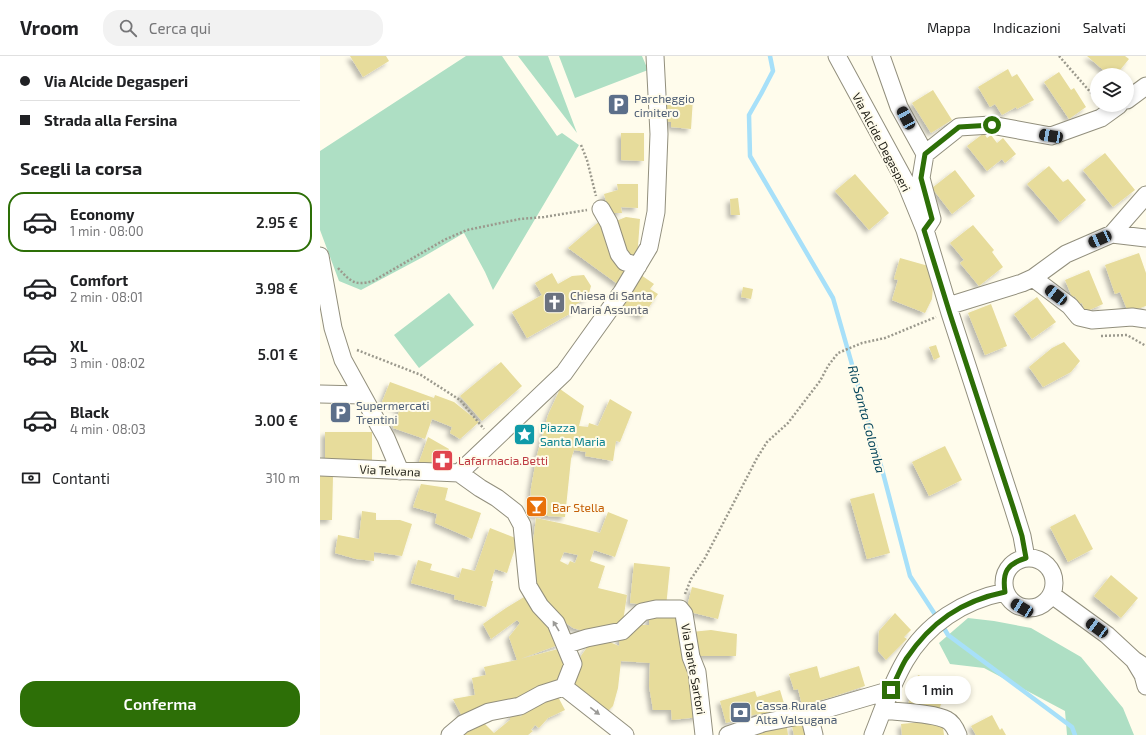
<!DOCTYPE html>
<html lang="it">
<meta charset="utf-8">
<style>
:root{--surface:#fff;--page:#f2f2f2;--text:#202124;--muted:#757577;--line:#e0e0e0;--accent:#2d6f07}
body{margin:0;font-family:"Exo 2",sans-serif;background:var(--page);color:var(--text);height:100vh;display:flex;flex-direction:column;font-size:15px;white-space:nowrap}
*{box-sizing:border-box;margin:0}
p{font-size:13px;color:var(--muted)}
.icon{flex:none;width:22px;height:22px;fill:none;stroke:currentColor;stroke-width:2;stroke-linecap:round;stroke-linejoin:round}
.map{position:relative;flex:1;overflow:hidden}
.drawer{display:flex;flex-direction:column;background:var(--surface);width:320px}
.drawer>*{flex:none}
.top-card{display:grid;align-content:center;height:88px;padding:0 20px;background:var(--surface)}
.controls{position:absolute;left:770px;top:12px;display:grid;gap:8px}
.controls a{display:grid;place-items:center;width:44px;height:44px;border-radius:50%;background:var(--surface);box-shadow:0 2px 6px #0003;font-size:20px}
.end{position:absolute;width:18px;height:18px;margin:-9px;border:5px solid #2d6f07;background:#fff;box-shadow:0 0 0 2px #fff}
.from{border-radius:50%}
.bubble{position:absolute;height:28px;border-radius:14px;background:var(--surface);box-shadow:0 2px 6px #0003;font-size:13px;font-weight:600;line-height:28px;text-align:center}
.car{position:absolute;width:12px;height:24px;margin:-12px -6px;border-radius:5px;box-shadow:0 0 3px 1px #0007;background:linear-gradient(#222 24%,#8ab4d8 0 40%,#222 0 76%,#8ab4d8 0 86%,#222 0)}
.top-card b{display:flex;align-items:center;gap:14px;height:38px;font-size:15px}
.top-card b+b{border-top:1px solid var(--line)}
.top-card i{width:10px;height:10px;background:var(--text)}
ul{padding:0;list-style:none}
li{display:flex;align-items:center;gap:12px;height:60px;margin:0 8px 6px;padding:0 12px;border:2px solid transparent;border-radius:16px}
li div{flex:1}
li b{display:block;font-size:15px}
li em{font-style:normal;font-weight:600}
li.active{border-color:var(--accent)}
li>.icon{width:36px;height:36px;stroke-width:1.5}
h2{padding:0 20px;font-size:18px;line-height:48px}
.pay{display:flex;align-items:center;gap:10px;height:44px;padding:0 20px;font-size:15px}
.pay p{margin-inline-start:auto}
.cta{display:flex;gap:8px;margin-top:auto;padding:8px 20px}
.cta a{flex:1;height:46px;border-radius:16px;background:var(--accent);color:#fff;font-size:16px;font-weight:600;line-height:46px;text-align:center}
header{display:flex;align-items:center;gap:24px;box-sizing:border-box;height:56px;padding:0 20px;background:var(--surface);border-bottom:1px solid var(--line)}
header strong{font-size:19px}
nav{display:flex;gap:22px;margin-inline-start:auto;font-size:14px}
.search{width:280px;height:36px;background:var(--page);display:flex;align-items:center;gap:10px;box-sizing:border-box;padding:0 14px;border-radius:16px;color:var(--muted);font-size:15px}
main{display:flex;flex:1;min-height:0}
.map>svg:first-child{display:block}
.green{fill:#aedfc4}
.lines{fill:none;stroke-linecap:round;stroke-linejoin:round}
.stream{stroke:#a7e0f9;stroke-width:4.5}
.building{fill:#e7dc9b;fill-rule:evenodd;filter:url(#shadow)}
.minor-casing{stroke:#928f7d;stroke-width:19}
.path{stroke:#9b998d;stroke-width:2.5;stroke-dasharray:2 2;stroke-linecap:butt}
.minor{stroke:#fff;stroke-width:17}
.oneway{fill:#9b9a97}
.route{stroke:#2d6f07;stroke-width:5}
.labels{text-anchor:middle;dominant-baseline:central;stroke-width:4;stroke-linejoin:round;paint-order:stroke}
.service-label{font-size:12px;fill:#4e5e75;stroke:#fffcec;text-anchor:start}
.street-label{font-size:12px;fill:#201f17;stroke:#fffcec}
.worship-label{font-size:12px;fill:#5b616d;stroke:#fffcec;text-anchor:start}
.culture-label{font-size:12px;fill:#0d838f;stroke:#fffcec;text-anchor:start}
.health-label{font-size:12px;fill:#be3a42;stroke:#fffcec;text-anchor:start}
.food-label{font-size:12px;fill:#c56008;stroke:#fffcec;text-anchor:start}
.water-label{font-size:13px;font-style:italic;fill:#0a495e;stroke:#fffcec}
</style>
<header>
<strong>Vroom</strong>
<div class="search"><svg class="icon" aria-label="search" viewBox="0 0 24 24"><circle cx="10" cy="10" r="6"/><path d="M15 15l6 6"/></svg>Cerca qui</div>
<nav><a>Mappa</a><a>Indicazioni</a><a>Salvati</a></nav>
</header>
<main>
<section class="drawer">
<div class="top-card">
<b><i class="from"></i>Via Alcide Degasperi</b>
<b><i></i>Strada alla Fersina</b>
</div>
<h2>Scegli la corsa</h2>
<ul>
<li class="active"><svg class="icon" aria-label="car" viewBox="0 0 24 24"><path d="M5 17H2v-5l4-1 3-4h7l3 4 3 1v5h-3M9 17h6M6 11h13"/><circle cx="7" cy="17" r="2"/><circle cx="17" cy="17" r="2"/></svg><div><b>Economy</b><p>1 min · 08:00</p></div><em>2.95 €</em></li>
<li><svg class="icon" aria-label="car" viewBox="0 0 24 24"><path d="M5 17H2v-5l4-1 3-4h7l3 4 3 1v5h-3M9 17h6M6 11h13"/><circle cx="7" cy="17" r="2"/><circle cx="17" cy="17" r="2"/></svg><div><b>Comfort</b><p>2 min · 08:01</p></div><em>3.98 €</em></li>
<li><svg class="icon" aria-label="car" viewBox="0 0 24 24"><path d="M5 17H2v-5l4-1 3-4h7l3 4 3 1v5h-3M9 17h6M6 11h13"/><circle cx="7" cy="17" r="2"/><circle cx="17" cy="17" r="2"/></svg><div><b>XL</b><p>3 min · 08:02</p></div><em>5.01 €</em></li>
<li><svg class="icon" aria-label="car" viewBox="0 0 24 24"><path d="M5 17H2v-5l4-1 3-4h7l3 4 3 1v5h-3M9 17h6M6 11h13"/><circle cx="7" cy="17" r="2"/><circle cx="17" cy="17" r="2"/></svg><div><b>Black</b><p>4 min · 08:03</p></div><em>3.00 €</em></li>
</ul>
<div class="pay"><svg class="icon" aria-label="cash" viewBox="0 0 24 24"><path d="M3 7h18v10H3z"/><circle cx="12" cy="12" r="2"/></svg>Contanti<p>310 m</p></div>
<div class="cta"><a>Conferma</a></div>
</section>
<div class="map">
<svg width="826" height="679" viewBox="0 0 826 679">
<defs>
<filter id="shadow"><feDropShadow dx="-3.5" dy="3.5" stdDeviation="2" flood-color="#0004"/></filter>
</defs>
<rect width="100%" height="100%" fill="#fffcec"/>
<path class="green" d="M146 0H182L237 80 242 77 259 89 173 234 165 216 144 177 103 201 41 234 19 225 0 174V95Z
M198 0H228L257 77Z
M239 0H322L328 14 255 42Z
M129 237 154 269 99 312 74 279Z
M648 562 674 565 711 572 761 601 803 652 814 679H747L745 655 664 612 630 608 619 587Z"/>
<g class="lines">
<path class="stream" d="M450 0 453 15 441 38 429 59 430 100 513 242 563 417 590 520 618 563
M622 569 628 579 752 671 755 679"/>
</g>
<path class="building" d="M30 0H66L69 5 43 21Z
M767 0H805L809 3 796 19H789Z
M688 13 692 21 697 18 714 44 697 53 696 51 682 59 675 48 670 51 658 31Z
M739 16 751 34 754 32 766 51 749 63 724 26Z
M613 34 632 64 611 77 592 47Z
M354 41 373 42 371 73 351 71V66L343 65 345 45 353 46Z
M301 77H324V105L301 104Z
M664 77 667 82 671 79 677 87 683 82 696 98 685 107 682 103 667 115 647 90Z
M785 97 815 134 793 151 763 114Z
M729 110 743 126 748 123 766 144 740 166 707 128Z
M635 114 655 140 632 158 612 132Z
M535 118 569 157 549 174 515 135Z
M297 128H318V152L301 151 302 157H289L284 138 298 134Z
M418 142 420 159H411L410 143Z
M306 161 320 163 317 203 300 194 291 167Z
M282 163 307 209 299 229 248 192Z
M653 169 674 194 672 196 683 211 659 230 640 207 644 204 630 187Z
M819 197 826 217V250L808 256 800 236 795 238 785 209Z
M580 202 612 211 613 230 612 243 605 257 572 244 578 224 574 223Z
M769 214 783 248 765 256 762 247 758 248 755 240 752 241 745 224Z
M232 217 238 228 252 220 264 219 271 230 268 241 252 251 255 255 207 282 192 256 222 239 215 227Z
M321 219 334 228 330 233 338 238 322 261 303 250Z
M423 231 433 233 431 243 421 241Z
M717 241 736 266 712 283 694 258Z
M671 248 687 290 665 299 648 257Z
M744 286 760 305 751 316 723 331 709 311 732 292Z
M616 289 620 301 614 304 609 291Z
M181 306 202 330 162 365 140 340Z
M70 326 114 342 115 339 134 346 159 366 140 383 130 377 132 371 112 363 105 383 73 372 80 353 62 346Z
M240 333 264 350 259 370 268 371 269 367 278 370 290 343 312 356 300 386 296 385 293 405 265 400 266 396 254 394 251 403 245 461 210 459 211 432 217 399 228 359Z
M5 376H52V406H5Z
M108 381 129 393 124 408 120 410 98 409Z
M625 390 642 424 609 440 592 406Z
M0 419 13 420 12 464H0Z
M101 428 128 432 125 444 161 457 152 483 115 467 117 458 93 451Z
M554 437 570 497 547 503 530 443Z
M42 455 56 457V464H80L92 468 82 500 54 496V505L36 503 15 497 18 479 39 483Z
M288 456 308 464 295 501 274 494 270 505 285 510 278 532 307 539 302 572 273 578 253 572 229 555 220 547 211 503 216 462 244 468 280 477ZM244 496 258 499 255 507 250 505 248 509 240 505Z
M755 458 773 493 748 506 730 471Z
M170 472 198 483 187 517 175 513 171 525H173L166 551 134 543 135 539 91 527 98 504 112 508 110 514 139 522 142 512 155 515Z
M314 507 350 511 346 551 310 547Z
M791 519 818 542 801 562 774 540Z
M372 531 404 539 398 563 366 555Z
M209 538 218 552 214 557 233 569 241 588 200 603 242 592 249 611 245 623 210 642 144 664 133 643 155 639 152 622 166 619 164 611 197 604 189 581 200 567 197 564 171 583 163 568 186 552Z
M359 556 379 661 352 664 351 654H333L329 630 330 607 301 605 298 632 293 650 284 659 248 628 258 609 261 600 268 590 278 581 299 590 300 575 313 569H329V558Z
M575 557 591 574 584 581 587 583 566 604 558 595 559 575Z
M391 574 417 578 416 600H373L371 576Z
M497 610 500 622 539 610 545 630 512 641 482 649 478 633 474 634 469 618Z
M598 619 627 630 619 654 588 648Z
M460 634 466 654 438 662 437 658 406 667 400 645 435 635 437 641Z
M235 635 245 654 228 662 219 672 215 669 211 674 213 675 208 679H144L160 663 174 677 190 664V661L196 655 201 661 208 647Z
M672 659 680 674 682 672 686 679H656L651 670Z
M622 664 624 679H582L581 668Z
M484 668 488 679H474L472 670Z
M467 671 468 679H432V678Z"/>
<g class="lines">
<defs>
<path id="minor" d="M517 0 585 125 605 174 630 257 693 451 702 480 706 502
M561 0 579 51 605 98
M807 44 826 30
M281 153 289 167 299 198 305 206 318 210
M605 174 612 163 601 122 605 98 639 71 671 69 731 80 781 62 799 49
M792 178 826 139
M0 200 13 272 23 304 66 382 80 415
M713 222 750 250 759 261 772 264 812 261 826 263
M628 250 702 227 713 222 746 198 792 178 826 182
M0 338 42 339
M0 411 139 417
M139 417 244 317 302 236 329 191 336 156 339 78 335 0
M139 417 160 432 177 442 195 456 202 469 208 530 220 550 236 567 253 608 244 631
M684 527a25 25 0 1 1 50 0a25 25 0 1 1-50 0Z
M732 539 787 579 814 604 826 612
M245 589 267 582 302 575 322 556 336 553H360L364 558 371 601 377 616 384 679
M814 604 823 619 826 630
M244 631 305 679
M563 654C579 656 615 657 627 664 633 667 636 674 638 679
M489 658 494 679
M130 679 143 668 169 656 200 650 222 638 244 631
M408 679 443 667 489 658 571 634
M553 679C563 654 571 629 585 605 606 568 644 544 685 536"/>
</defs>
<use href="#minor" class="minor-casing"/>
<path class="path" d="M739 0 772 38 776 43V46
M261 89 267 104 276 140
M18 212C31 226 35 230 53 225L124 184 147 174 200 163 224 161 267 154
M781 280 807 279 826 290
M37 294 101 319 140 344 164 373
M365 538 371 523 385 502 437 402 447 386 468 367 500 325 508 310 518 297 542 287 565 282 616 261"/>
<use href="#minor" class="minor"/>
</g>
<defs><path id="oneway-solid" d="M-6-.8H1V-3.2L6.5 0L1 3.2V.8H-6Z"/></defs>
<g class="oneway">
<use href="#oneway-solid" transform="translate(236 570) rotate(-121)"/>
<use href="#oneway-solid" transform="translate(275 655) rotate(38)"/>
</g>
<g class="lines">
<path class="route" d="M571 634C576 624 580 613 586 603 611 566 641 545 685 536 682 516 687 508 706 502L702 480 693 451 630 258 604 174 612 163 601 122 605 98 639 71 672 69"/>
</g>
<defs>
<symbol id="parking-square" viewBox="-11 -11 22 22"><rect x="-9" y="-9" width="18" height="18" rx="4" fill="#5c6f8a" stroke="#fffcec"/><path d="M-3.5-5.5H1a3.5 3.5 0 0 1 0 7H-1V5.5H-3.5ZM-1-3.4V-.6H.8a1.4 1.4 0 0 0 0-2.8Z" fill="#fff"/></symbol>
<symbol id="church-square" viewBox="-11 -11 22 22"><rect x="-9" y="-9" width="18" height="18" rx="4" fill="#6b7280" stroke="#fffcec"/><path d="M-1.2-6h2.4v3.5h3.3v2.4h-3.3V6h-2.4V-.1h-3.3v-2.4h3.3Z" fill="#fff"/></symbol>
<symbol id="sight-square" viewBox="-11 -11 22 22"><rect x="-9" y="-9" width="18" height="18" rx="4" fill="#0f9aa8" stroke="#fffcec"/><path d="M0-6L1.8-2.2L6-1.7L2.9 1.2L3.7 5.4L0 3.3L-3.7 5.4L-2.9 1.2L-6-1.7L-1.8-2.2Z" fill="#fff"/></symbol>
<symbol id="pharmacy-square" viewBox="-11 -11 22 22"><rect x="-9" y="-9" width="18" height="18" rx="4" fill="#e0444e" stroke="#fffcec"/><path d="M-2-6h4v4h4v4h-4v4h-4v-4h-4v-4h4Z" fill="#fff"/></symbol>
<symbol id="bar-square" viewBox="-11 -11 22 22"><rect x="-9" y="-9" width="18" height="18" rx="4" fill="#e8710a" stroke="#fffcec"/><path d="M-6-5H6L.8 .8V4.5H3.5V6h-7V4.5H-.8V.8Z" fill="#fff"/></symbol>
<symbol id="bank-square" viewBox="-11 -11 22 22"><rect x="-9" y="-9" width="18" height="18" rx="4" fill="#5c6f8a" stroke="#fffcec"/><path d="M-6-4H6V4H-6ZM0-2.3a2.3 2.3 0 1 0 0 4.6a2.3 2.3 0 1 0 0-4.6Z" fill="#fff"/></symbol>
</defs>
<g fill-rule="evenodd">
<use href="#parking-square" x="286" y="36" width="25" height="25"/>
<use href="#church-square" x="222" y="234" width="25" height="25"/>
<use href="#parking-square" x="8" y="344" width="25" height="25"/>
<use href="#sight-square" x="192" y="366" width="25" height="25"/>
<use href="#pharmacy-square" x="110" y="392" width="25" height="25"/>
<use href="#bar-square" x="204" y="438" width="25" height="25"/>
<use href="#bank-square" x="408" y="644" width="25" height="25"/>
</g>
<g class="labels">
<g class="service-label">
<text x="314" y="42">Parcheggio<tspan x="314" dy="14">cimitero</tspan></text>
<text x="36" y="349">Supermercati<tspan x="36" dy="14">Trentini</tspan></text>
<text x="436" y="649">Cassa Rurale<tspan x="436" dy="14">Alta Valsugana</tspan></text>
</g>
<g class="street-label">
<text transform="translate(562 86) rotate(62)">Via Alcide Degasperi</text>
<text transform="translate(70 414) rotate(3)">Via Telvana</text>
<text transform="translate(374 613) rotate(80)">Via Dante Sartori</text>
</g>
<g class="worship-label">
<text x="250" y="239">Chiesa di Santa<tspan x="250" dy="14">Maria Assunta</tspan></text>
</g>
<g class="culture-label">
<text x="220" y="371">Piazza<tspan x="220" dy="14">Santa Maria</tspan></text>
</g>
<g class="health-label">
<text x="138" y="404">Lafarmacia.Betti</text>
</g>
<g class="food-label">
<text x="232" y="451">Bar Stella</text>
</g>
<g class="water-label">
<text transform="translate(547 363) rotate(75)">Rio Santa Colomba</text>
</g>
</g>
</svg>
<div class="controls">
<a><svg class="icon" aria-label="layers" viewBox="0 0 24 24"><path d="M12 4l9 5-9 5-9-5zM3 14l9 5 9-5"/></svg></a>
</div>
<i class="end from" style="left:672px;top:69px"></i>
<i class="end" style="left:571px;top:634px"></i>
<div class="bubble" style="left:585px;top:620px;width:66px">1 min</div>
<i class="car" style="left:586px;top:62px;rotate:332deg"></i>
<i class="car" style="left:731px;top:80px;rotate:280deg"></i>
<i class="car" style="left:780px;top:183px;rotate:246deg"></i>
<i class="car" style="left:736px;top:239px;rotate:308deg"></i>
<i class="car" style="left:702px;top:552px;rotate:301deg"></i>
<i class="car" style="left:777px;top:572px;rotate:306deg"></i>
</div>
</main>
